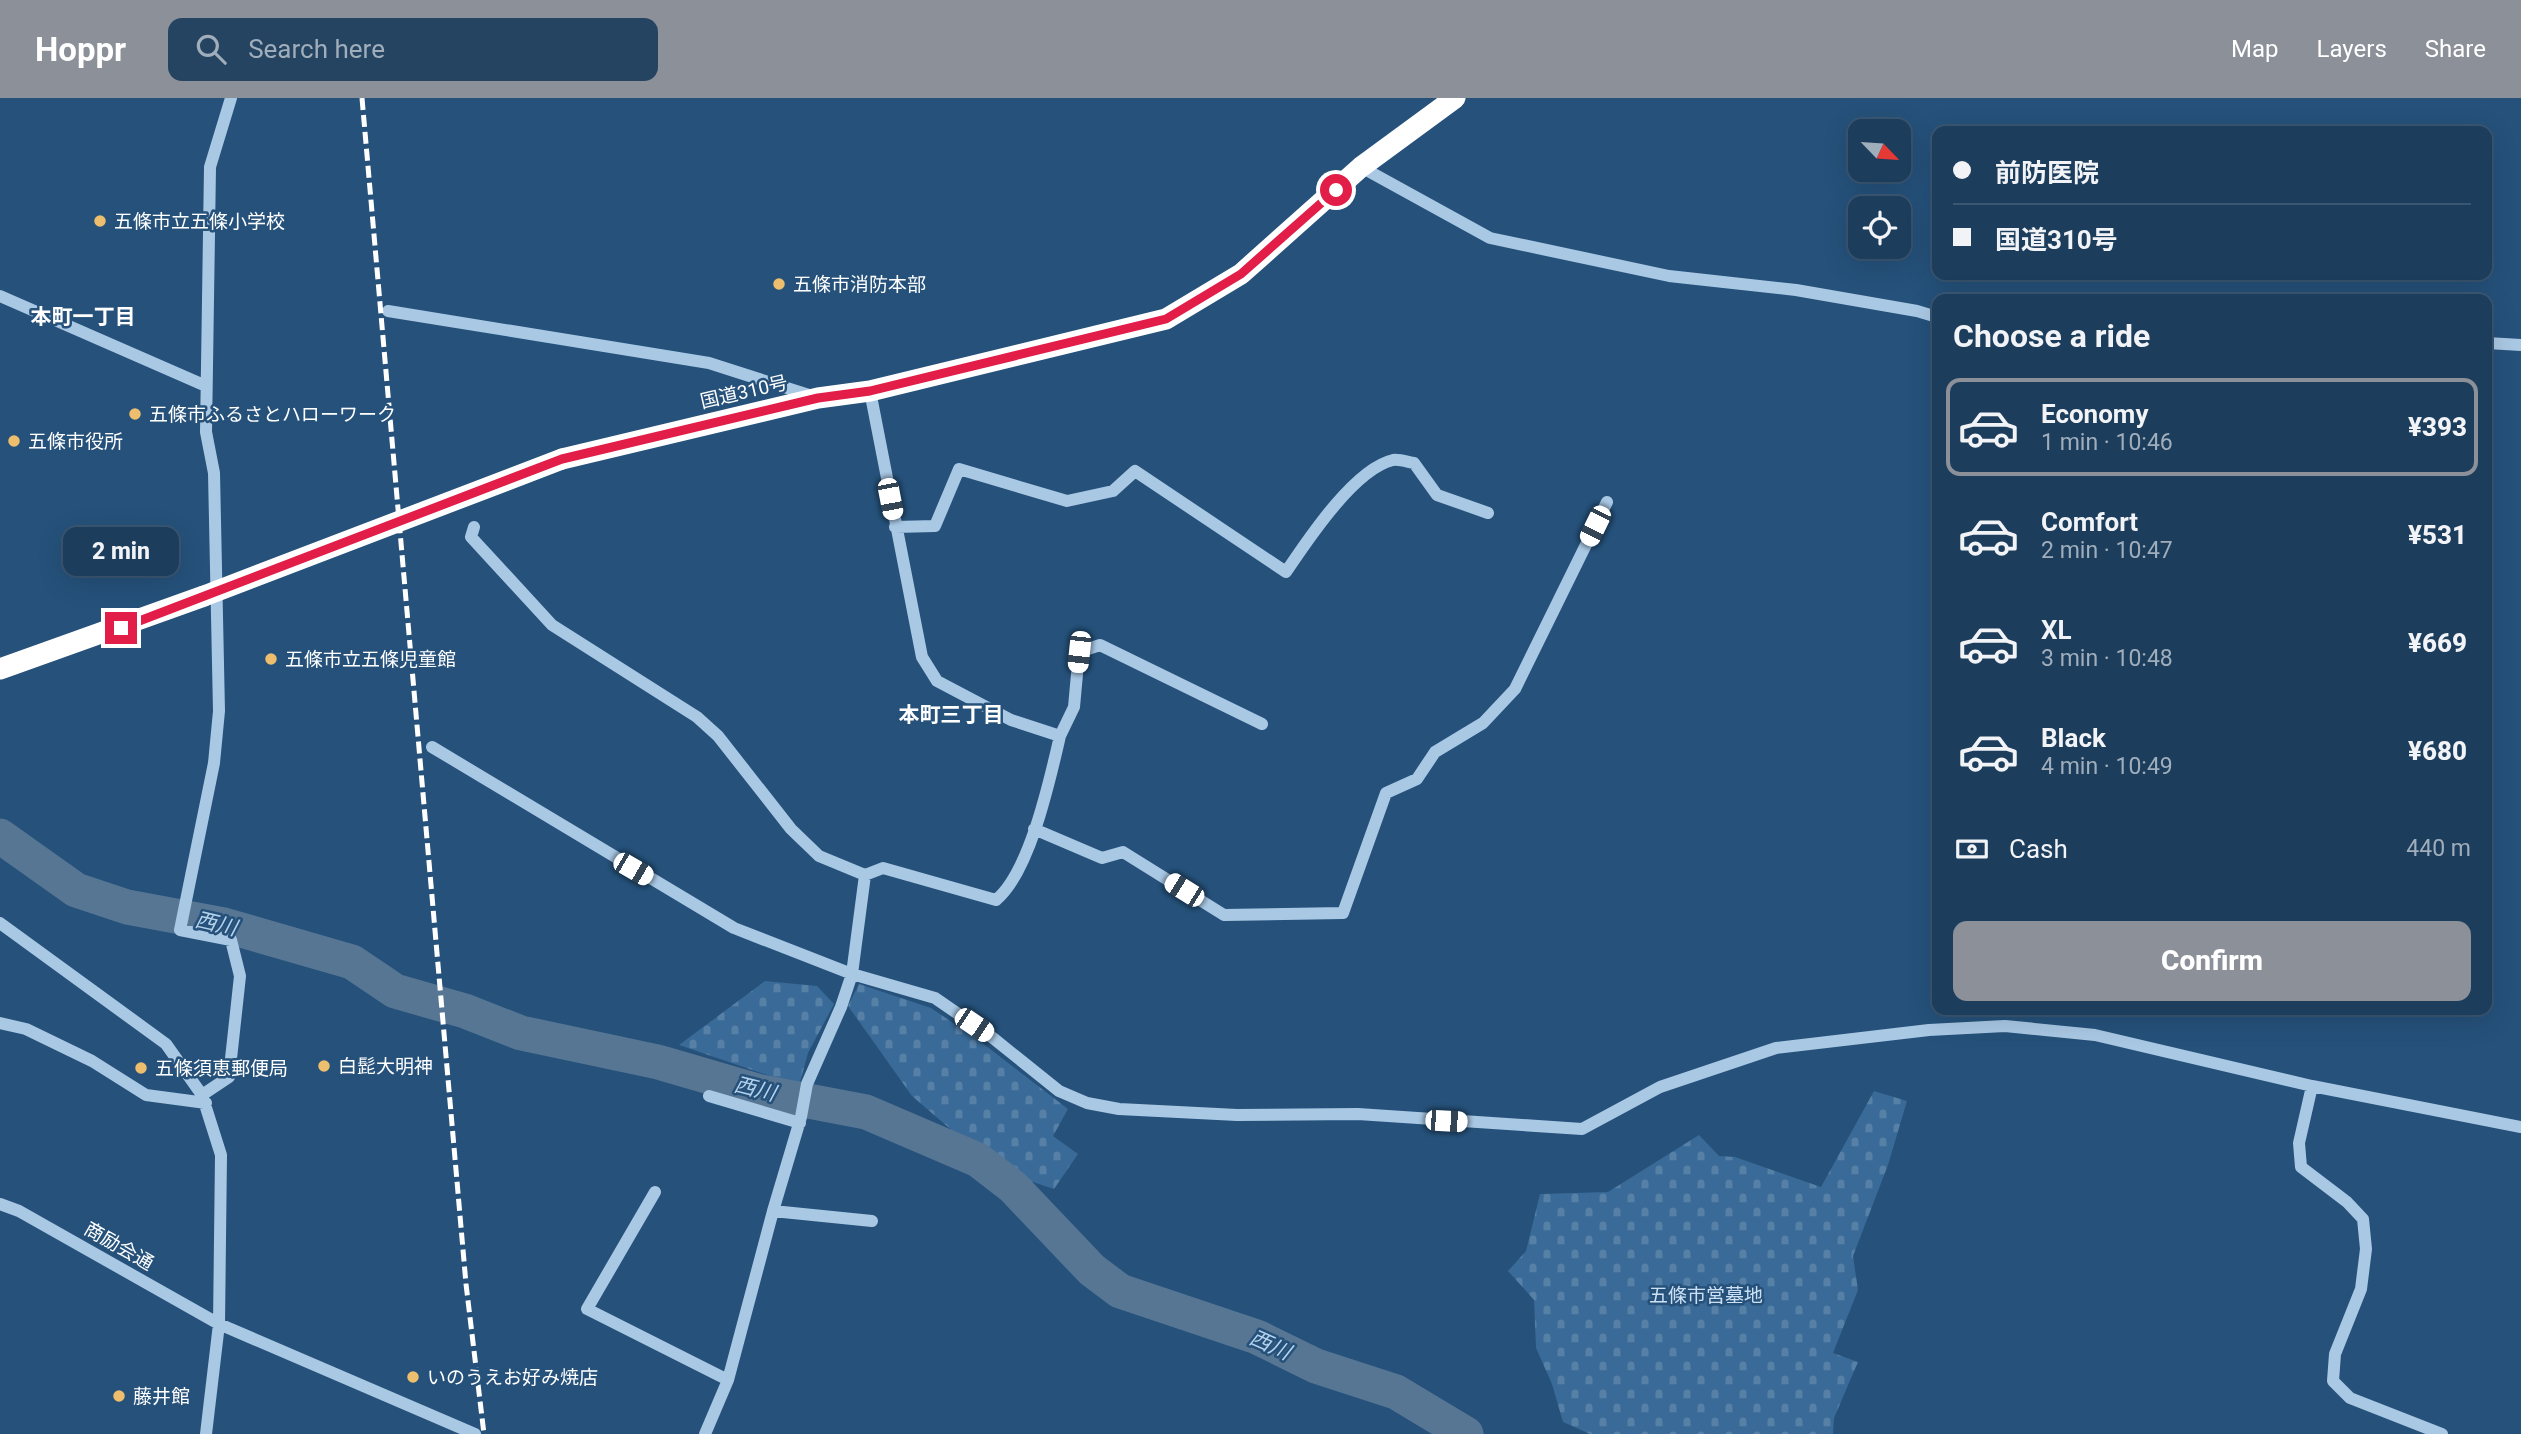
<!DOCTYPE html>
<meta charset="utf-8">
<style>
:root{--surface:#1c3d5c;--page:#254462;--text:#f1f3f6;--muted:#a0aebb;--line:#3a5672;--accent:#8c9099}
body{margin:0;font-family:Roboto,"Noto Sans JP",sans-serif;background:var(--page);color:var(--text);height:100vh;display:flex;flex-direction:column;font-size:26px;white-space:nowrap}
*{box-sizing:border-box;margin:0}
p{font-size:23px;color:var(--muted)}
.icon{flex:none;width:38px;height:38px;fill:none;stroke:currentColor;stroke-width:2;stroke-linecap:round;stroke-linejoin:round}
.map{position:relative;flex:1;overflow:hidden}
.panel{position:absolute;left:1932px;top:196px;width:560px;height:721px;display:flex;flex-direction:column;background:var(--surface);border-radius:14px;box-shadow:0 7px 28px #0002,0 0 0 2px var(--line)}
.panel>*{flex:none}
.hud{position:absolute;left:1932px;top:28px;width:560px;height:154px;border-radius:14px;box-shadow:0 7px 28px #0002,0 0 0 2px var(--line);display:grid;align-content:center;height:154px;padding:0 21px;background:var(--surface)}
.needle{width:46px;rotate:115deg}
.controls{position:absolute;left:1848px;top:21px;display:grid;gap:14px}
.controls a{display:grid;place-items:center;width:63px;height:63px;border-radius:14px;background:var(--surface);box-shadow:0 7px 28px #0002,0 0 0 2px var(--line);font-size:35px}
.end{position:absolute;width:32px;height:32px;margin:-16px;border:9px solid #e11d48;background:#fff;box-shadow:0 0 0 4px #fff}
.from{border-radius:50%}
.bubble{position:absolute;height:49px;border-radius:14px;background:var(--surface);box-shadow:0 7px 28px #0002,0 0 0 2px var(--line);font-size:23px;font-weight:800;line-height:49px;text-align:center}
.car{position:absolute;width:21px;height:42px;margin:-21px -10px;border-radius:9px;box-shadow:0 0 5px 2px #0007;background:linear-gradient(#fff 24%,#345 0 40%,#fff 0 76%,#345 0 86%,#fff 0)}
.hud b{display:flex;align-items:center;gap:24px;height:66px;font-size:26px}
.hud b+b{border-top:2px solid var(--line)}
.hud i{width:18px;height:18px;background:var(--text)}
ul{padding:0;list-style:none}
li{display:flex;align-items:center;gap:21px;height:98px;margin:0 14px 10px;padding:0 7px;border:4px solid transparent;border-radius:14px}
li div{flex:1}
li b{display:block;font-size:26px}
li em{font-style:normal;font-weight:800}
li.on{border-color:var(--accent)}
li>.icon{width:63px;height:63px;stroke-width:1.5}
h2{padding:0 21px;font-size:32px;line-height:84px}
.pay{display:flex;align-items:center;gap:18px;height:77px;padding:0 21px;font-size:26px}
.pay p{margin-inline-start:auto}
.cta{display:flex;gap:14px;margin-top:auto;padding:14px 21px}
.cta a{flex:1;height:80px;border-radius:14px;background:var(--accent);color:#fff;font-size:28px;font-weight:800;line-height:80px;text-align:center}
header{display:flex;align-items:center;gap:42px;box-sizing:border-box;height:98px;padding:0 35px;background:var(--accent);color:#fff}
header strong{font-size:33px}
nav{display:flex;gap:38px;margin-inline-start:auto;font-size:24px}
.search{width:490px;height:63px;background:var(--page);display:flex;align-items:center;gap:18px;box-sizing:border-box;padding:0 24px;border-radius:14px;color:var(--muted);font-size:26px}
.map>svg:first-child{display:block}
.cemetery{fill:url(#cemetery-stones)}
.lines{fill:none;stroke-linecap:round;stroke-linejoin:round}
.river{stroke:#567694;stroke-width:35}
.minor{stroke:#a9c8e4;stroke-width:12}
.highway{stroke:#fff;stroke-width:21}
.rail{stroke:#fff;stroke-width:5;stroke-dasharray:12 5;stroke-linecap:butt}
.highway-bridge{stroke:#fff;stroke-width:21}
.route{stroke:#e11d48;stroke-width:9}
.poi-dot{fill:#edbe6d;stroke:#25517a;stroke-width:2.5}
.labels{text-anchor:middle;dominant-baseline:central;stroke-width:5;stroke-linejoin:round;paint-order:stroke}
.poi-label{font-size:19px;fill:#fff;stroke:#25517a;text-anchor:start}
.street-label{font-size:19px;fill:#fff;stroke:#25517a}
.park-label{font-size:19px;fill:#cbe0f3;stroke:#25517a}
.neighbourhood-label{font-size:21px;font-weight:bold;fill:#fff;stroke:#25517a}
.water-label{font-size:21px;font-style:italic;fill:#b4d2ec;stroke:#25517a}
</style>
<header>
<strong>Hoppr</strong>
<div class="search"><svg class="icon" aria-label="search" viewBox="0 0 24 24"><circle cx="10" cy="10" r="6"/><path d="M15 15l6 6"/></svg>Search here</div>
<nav><a>Map</a><a>Layers</a><a>Share</a></nav>
</header>
<div class="map">
<svg width="2521" height="1336" viewBox="0 0 2521 1336">
<defs>
<pattern id="cemetery-stones" width="16" height="16" patternUnits="userSpaceOnUse" patternTransform="scale(1.75)"><rect width="16" height="16" fill="#396a98"/><path d="M2 7V4a2 2 0 0 1 4 0v3zM10 15v-3a2 2 0 0 1 4 0v3z" fill="#5780a7"/></pattern>
</defs>
<rect width="100%" height="100%" fill="#25517a"/>
<path class="cemetery" d="M765 883 817 888 834 906 808 955 799 988 679 947Z
M859 886 931 910 977 941 1068 1011 1053 1038 1078 1056 1054 1091 1027 1082 977 1054 912 998 848 908Z
M1874 993 1907 1003 1888 1067 1853 1158 1858 1192 1833 1255 1858 1264 1834 1320 1833 1336H1590L1563 1324 1552 1286 1536 1250 1534 1202 1508 1173 1526 1153 1540 1096 1608 1094 1699 1037 1719 1058 1735 1059 1821 1089Z"/>
<g class="lines">
<path class="river" d="M0 738 76 792 127 809 224 827 352 864 395 893 465 913 521 935 658 964 761 994 866 1014 978 1062 1013 1089 1092 1172 1120 1193 1257 1239 1316 1268 1396 1294 1466 1336"/>
<path class="minor" d="M1361 69 1490 140 1669 178 1796 192 1917 213 1937 219
M0 198 206 288
M388 213 709 265 812 298
M2487 245 2521 247
M474 429 471 439 552 527 697 619 718 638 791 731 819 758 865 777 883 770 996 802C1030 774 1050 681 1060 638L1011 622 937 583 922 559 870 293
M895 429 935 428 959 371 1067 403 1113 393 1135 373 1286 474C1307 443 1354 371 1393 362 1399 361 1408 364 1414 365L1437 397 1488 415
M1060 638 1074 609 1079 554 1100 547 1262 626
M432 649 734 830 852 876 935 900 993 940 1059 993 1087 1005 1119 1011 1237 1017 1358 1016 1582 1031 1660 989 1776 950 1929 932 2005 928 2095 937 2312 988 2521 1029
M1034 731 1102 760 1123 754 1224 817 1343 815 1386 695 1417 681 1435 654 1483 625 1515 591 1607 404
M0 825 166 946 202 997 221 1057 219 1226 206 1336
M0 925 26 931 92 963 146 997 206 1005
M2312 988 2299 1045 2301 1069 2347 1104 2363 1121 2366 1151 2361 1191 2335 1256 2333 1283 2350 1300 2442 1336
M202 997 229 979 240 878 231 842 180 832 214 665 219 613 214 375 206 334 210 69 231 0
M709 998 800 1025
M655 1094 587 1211 728 1282
M0 1106 19 1113 219 1226 475 1336
M773 1113 872 1123
M705 1336 728 1282 773 1113 801 1019 807 986 841 909 852 876 865 777"/>
<path class="highway" d="M562 361 818 300 870 293 1166 221 1241 176 1361 69 1455 0
M0 571 204 498"/>
<path class="rail" d="M362 0 466 1186 484 1336"/>
<path class="highway-bridge" d="M204 498 562 361"/>
</g>
<g class="lines">
<path class="route" d="M121 530 562 361 818 300 870 293 1166 221 1241 176 1336 92"/>
</g>
<g class="poi-dot">
<circle cx="100" cy="123" r="7"/>
<circle cx="779" cy="186" r="7"/>
<circle cx="135" cy="316" r="7"/>
<circle cx="14" cy="343" r="7"/>
<circle cx="271" cy="561" r="7"/>
<circle cx="324" cy="968" r="7"/>
<circle cx="141" cy="970" r="7"/>
<circle cx="413" cy="1279" r="7"/>
<circle cx="119" cy="1298" r="7"/>
</g>
<g class="labels">
<g class="poi-label">
<text x="114" y="123">五條市立五條小学校</text>
<text x="793" y="186">五條市消防本部</text>
<text x="149" y="316">五條市ふるさとハローワーク</text>
<text x="28" y="343">五條市役所</text>
<text x="285" y="561">五條市立五條児童館</text>
<text x="338" y="968">白髭大明神</text>
<text x="155" y="970">五條須恵郵便局</text>
<text x="427" y="1279">いのうえお好み焼店</text>
<text x="133" y="1298">藤井館</text>
</g>
<g class="street-label">
<text transform="translate(744 294) rotate(-13)">国道310号</text>
<text transform="translate(119 1148) rotate(30)">商励会通</text>
</g>
<g class="park-label">
<text x="1706" y="1197">五條市営墓地</text>
</g>
<g class="neighbourhood-label">
<text x="83" y="219">本町一丁目</text>
<text x="951" y="617">本町三丁目</text>
</g>
<g class="water-label">
<text transform="translate(216 826) rotate(13)">西川</text>
<text transform="translate(755 991) rotate(14)">西川</text>
<text transform="translate(1270 1247) rotate(24)">西川</text>
</g>
</g>
</svg>
<div class="controls">
<a><svg class="needle" viewBox="-14 -14 28 28"><path d="M0-13l5 13h-10z" fill="#e53935"/><path d="M0 13l5-13h-10z" fill="#a0aebb"/></svg></a>
<a><svg class="icon" aria-label="locate" viewBox="0 0 24 24"><circle cx="12" cy="12" r="6"/><path d="M12 2v4M12 18v4M2 12h4M18 12h4"/></svg></a>
</div>
<i class="end from" style="left:1336px;top:92px"></i>
<i class="end" style="left:121px;top:530px"></i>
<div class="bubble" style="left:63px;top:429px;width:116px">2 min</div>
<i class="car" style="left:890px;top:401px;rotate:169deg"></i>
<i class="car" style="left:1595px;top:428px;rotate:206deg"></i>
<i class="car" style="left:1079px;top:554px;rotate:186deg"></i>
<i class="car" style="left:633px;top:771px;rotate:120deg"></i>
<i class="car" style="left:1184px;top:792px;rotate:302deg"></i>
<i class="car" style="left:974px;top:927px;rotate:124deg"></i>
<i class="car" style="left:1446px;top:1023px;rotate:93deg"></i>
<div class="hud">
<b><i class="from"></i>前防医院</b>
<b><i></i>国道310号</b>
</div>
<section class="panel">
<h2>Choose a ride</h2>
<ul>
<li class="on"><svg class="icon" aria-label="car" viewBox="0 0 24 24"><path d="M5 17H2v-5l4-1 3-4h7l3 4 3 1v5h-3M9 17h6M6 11h13"/><circle cx="7" cy="17" r="2"/><circle cx="17" cy="17" r="2"/></svg><div><b>Economy</b><p>1 min · 10:46</p></div><em>¥393</em></li>
<li><svg class="icon" aria-label="car" viewBox="0 0 24 24"><path d="M5 17H2v-5l4-1 3-4h7l3 4 3 1v5h-3M9 17h6M6 11h13"/><circle cx="7" cy="17" r="2"/><circle cx="17" cy="17" r="2"/></svg><div><b>Comfort</b><p>2 min · 10:47</p></div><em>¥531</em></li>
<li><svg class="icon" aria-label="car" viewBox="0 0 24 24"><path d="M5 17H2v-5l4-1 3-4h7l3 4 3 1v5h-3M9 17h6M6 11h13"/><circle cx="7" cy="17" r="2"/><circle cx="17" cy="17" r="2"/></svg><div><b>XL</b><p>3 min · 10:48</p></div><em>¥669</em></li>
<li><svg class="icon" aria-label="car" viewBox="0 0 24 24"><path d="M5 17H2v-5l4-1 3-4h7l3 4 3 1v5h-3M9 17h6M6 11h13"/><circle cx="7" cy="17" r="2"/><circle cx="17" cy="17" r="2"/></svg><div><b>Black</b><p>4 min · 10:49</p></div><em>¥680</em></li>
</ul>
<div class="pay"><svg class="icon" aria-label="cash" viewBox="0 0 24 24"><path d="M3 7h18v10H3z"/><circle cx="12" cy="12" r="2"/></svg>Cash<p>440 m</p></div>
<div class="cta"><a>Confirm</a></div>
</section>
</div>
